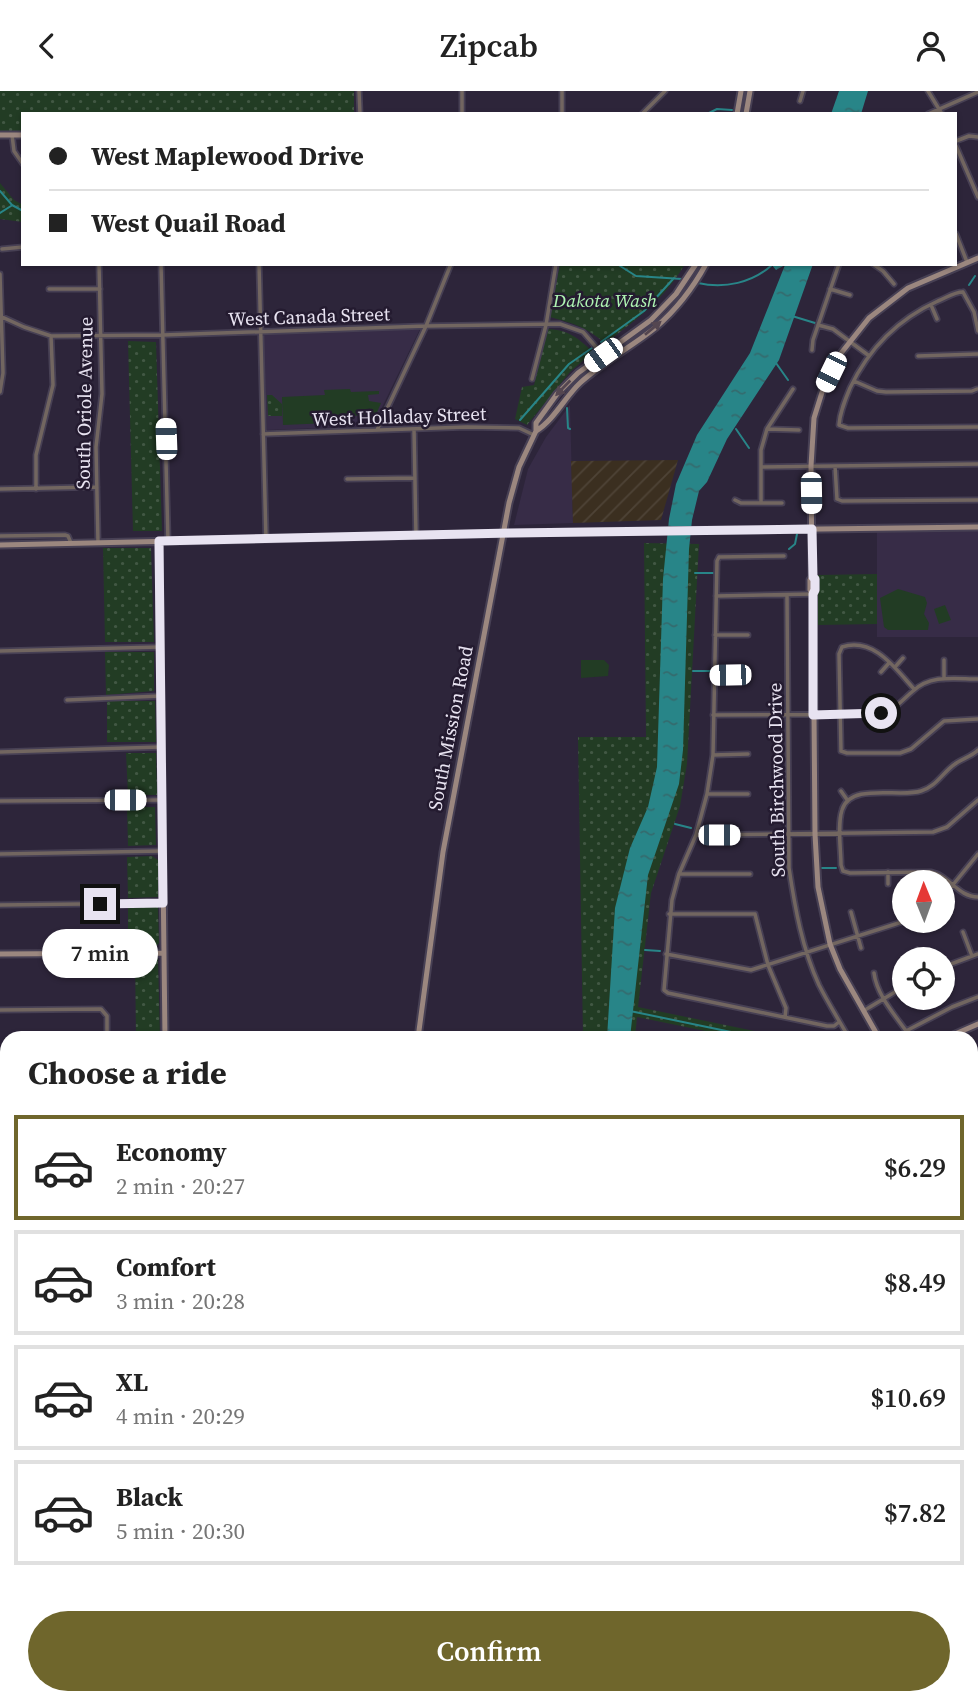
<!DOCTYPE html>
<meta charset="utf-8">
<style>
:root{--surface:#fff;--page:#f2f2f2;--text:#222;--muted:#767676;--line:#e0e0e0;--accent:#6f662c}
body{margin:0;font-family:"Source Serif 4",serif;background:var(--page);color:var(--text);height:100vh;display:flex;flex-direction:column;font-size:26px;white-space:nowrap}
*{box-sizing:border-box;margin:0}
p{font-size:23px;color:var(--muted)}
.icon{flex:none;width:38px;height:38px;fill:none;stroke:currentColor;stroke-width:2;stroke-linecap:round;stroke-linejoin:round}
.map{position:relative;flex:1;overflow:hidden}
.panel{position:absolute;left:0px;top:940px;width:978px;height:674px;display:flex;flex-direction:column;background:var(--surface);border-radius:21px 21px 0 0;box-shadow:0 2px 5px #0004}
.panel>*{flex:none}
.banner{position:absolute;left:21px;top:21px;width:936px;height:154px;border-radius:0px;box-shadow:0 2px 5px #0004;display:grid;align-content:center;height:154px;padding:0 28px;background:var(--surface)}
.needle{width:46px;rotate:359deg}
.controls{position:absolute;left:892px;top:779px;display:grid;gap:14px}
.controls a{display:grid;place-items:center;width:63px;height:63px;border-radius:50%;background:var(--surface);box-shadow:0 2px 5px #0004;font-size:35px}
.end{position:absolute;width:32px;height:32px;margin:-16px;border:9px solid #e8e3f1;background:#111;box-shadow:0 0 0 4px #111}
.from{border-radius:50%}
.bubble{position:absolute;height:49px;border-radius:24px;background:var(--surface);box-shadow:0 2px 5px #0004;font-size:23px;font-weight:600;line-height:49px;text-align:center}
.car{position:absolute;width:21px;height:42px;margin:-21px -10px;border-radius:9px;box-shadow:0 0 5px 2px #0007;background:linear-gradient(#fff 24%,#345 0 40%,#fff 0 76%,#345 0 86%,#fff 0)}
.banner b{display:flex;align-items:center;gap:24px;height:66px;font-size:26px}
.banner b+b{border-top:2px solid var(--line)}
.banner i{width:18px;height:18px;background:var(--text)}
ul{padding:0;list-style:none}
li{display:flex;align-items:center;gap:21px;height:105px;margin:0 14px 10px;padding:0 14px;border:4px solid var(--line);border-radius:0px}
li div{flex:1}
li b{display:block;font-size:26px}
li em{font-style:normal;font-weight:600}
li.active{border-color:var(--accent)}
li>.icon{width:63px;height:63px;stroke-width:1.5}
h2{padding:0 28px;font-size:32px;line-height:84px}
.primary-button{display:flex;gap:14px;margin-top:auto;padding:14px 28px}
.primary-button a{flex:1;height:80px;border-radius:42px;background:var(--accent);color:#fff;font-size:28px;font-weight:600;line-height:80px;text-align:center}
header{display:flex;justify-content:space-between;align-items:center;height:91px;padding:0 28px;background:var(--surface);font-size:32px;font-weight:600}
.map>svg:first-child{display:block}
.built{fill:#372c47}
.industrial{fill:url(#industrial-furrows)}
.grass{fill:#223c24}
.park{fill:url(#park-dots)}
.water{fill:url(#water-ripples)}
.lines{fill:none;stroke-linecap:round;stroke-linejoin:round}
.stream{stroke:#288588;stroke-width:2}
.street-casing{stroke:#474054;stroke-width:7}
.secondary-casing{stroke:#474054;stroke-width:9}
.primary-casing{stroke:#474054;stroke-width:10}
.street{stroke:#726660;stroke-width:3.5}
.secondary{stroke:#9b877f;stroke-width:5}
.primary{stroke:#baa196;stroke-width:7}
.oneway{fill:#544650}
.route{stroke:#e8e3f1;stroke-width:9}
.labels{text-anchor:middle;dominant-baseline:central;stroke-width:5;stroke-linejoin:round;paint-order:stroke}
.park-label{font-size:19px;font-style:italic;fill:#aff5b3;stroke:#241b30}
.street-label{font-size:19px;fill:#e8e3f1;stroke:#241b30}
</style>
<header><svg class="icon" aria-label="back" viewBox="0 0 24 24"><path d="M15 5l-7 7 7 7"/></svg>Zipcab<svg class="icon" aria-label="person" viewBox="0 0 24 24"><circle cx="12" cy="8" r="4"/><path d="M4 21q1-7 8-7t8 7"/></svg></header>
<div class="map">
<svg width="978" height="1613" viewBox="0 0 978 1613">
<defs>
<pattern id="industrial-furrows" width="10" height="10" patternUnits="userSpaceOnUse" patternTransform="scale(1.75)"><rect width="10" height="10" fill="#3b2f20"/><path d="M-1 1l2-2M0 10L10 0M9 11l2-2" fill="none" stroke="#4e4336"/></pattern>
<pattern id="park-dots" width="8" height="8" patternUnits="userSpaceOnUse" patternTransform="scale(1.75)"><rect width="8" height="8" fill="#223c24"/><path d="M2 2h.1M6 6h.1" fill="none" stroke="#425844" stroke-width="1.8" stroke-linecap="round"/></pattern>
<pattern id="water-ripples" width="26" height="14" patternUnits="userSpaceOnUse" patternTransform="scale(1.75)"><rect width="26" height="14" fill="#288588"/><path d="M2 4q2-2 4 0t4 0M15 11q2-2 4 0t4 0" fill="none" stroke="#346b6e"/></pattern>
</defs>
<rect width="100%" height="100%" fill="#2d253a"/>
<path class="built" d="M420 238 373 335 267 339 263 243Z
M570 314 573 432 514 434 528 378 546 346Z
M978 440V546H877V441Z
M971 1123 978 1144V1247H971Z
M971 1279H978V1407H971Z"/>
<path class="industrial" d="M678 369 661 429 573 432 571 370Z"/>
<path class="grass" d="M350 298 351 301 379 300V303L368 304 369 310 381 312 371 335 370 324 329 326V332L283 334 282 306 325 304 324 299Z
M898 498 925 506 927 512 924 523 929 532 928 539H888L884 536 880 507Z
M945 514 951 529 939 533 934 518Z
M581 569H604L609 574 608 585 581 587Z"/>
<path class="park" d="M0 0H354V23H23V41L0 42Z
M0 92 14 109 23 114V131L0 128Z
M560 173H685C665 207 637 229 605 252 584 235 575 233 550 226Z
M548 238C569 239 578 247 593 261L570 281 527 334 515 328 522 296 534 294Z
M128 250 156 251 162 440H133Z
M267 304H272L282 313V325H268Z
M644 452 699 453 687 673 680 715 651 802 638 916 788 947H740L637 926 635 947H583L578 646H646Z
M103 457H151L154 551H105Z
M877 483V533L818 534V484Z
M105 561H154V600L106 604Z
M107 610H155L156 651H107Z
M126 662H156L157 704H128Z
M127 716H155L156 754 128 755Z
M152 765 158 769V806L128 807 127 766Z
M158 816 159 852 155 857 128 858V816Z
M135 867H158L160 947H136Z"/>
<path class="water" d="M839 0H868L861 23H831Z
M771 173H813L779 269 727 348 707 391 699 400 692 429 689 458 683 659 679 693 648 784 630 947H607L615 817 630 757 648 716 657 676 663 488 669 428 676 393 697 344 750 262 785 174 776 179Z"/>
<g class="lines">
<path class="stream" d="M709 22 717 18 732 19
M753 22 758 23
M0 100 12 114 23 120
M0 122 11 115
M617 173 636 185 682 188
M698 192C724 198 753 192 773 173
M969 194 975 185
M792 225 815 232
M601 251 644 220 674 187
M776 272 788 289
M567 317 568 337 570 338
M520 329 569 273 592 257
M736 338 749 357
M789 458 795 453 797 443
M695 482H713
M693 580H710
M675 733 691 737
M822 777H836
M645 859 660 860
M630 920 760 947
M971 1076 978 1090
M971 1276H978
M0 1340 7 1335
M971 1410H978"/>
<defs>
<path id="street" d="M359 0 360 23
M462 0V23
M562 0V23
M928 0 942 23
M800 10 803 0
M642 23 665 0
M928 23 978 1
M12 44 14 60 23 73
M956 50 969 45 978 46
M956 55 978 106
M956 143 967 171
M2 158 23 156
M161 173 168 450
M259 173 266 448
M873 173 883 180 894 193
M0 183 3 282 0 301
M49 198H100
M830 198 850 204
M963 201C954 201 946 207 938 210 898 228 869 257 850 297 845 309 840 321 839 334L848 337 978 336
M963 201 974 221 978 240
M931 214 937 228
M0 225 24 236 51 245 163 244 426 235 560 233 583 241 608 270
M818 234 833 238 868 264
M812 259 813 249 839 173
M918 265 978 263
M532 288 546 234 556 173
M854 290 877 300 886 301 972 300 977 298
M414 338 416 444
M767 338 799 339
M377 339 426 235 451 173
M263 343 467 336 519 337 534 344
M835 375 837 408
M761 376 978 373
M347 388 415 387
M0 398 97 396
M36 398V364L53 294 51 245
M837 408 842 410 978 409
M735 409 741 412H782
M761 411V359L767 338 793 298
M0 445 65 444 68 445 71 452
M98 451 96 356 102 303 99 173
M719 466 717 470 713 664 707 703 696 744 679 783 672 809 664 899 668 902 827 935H834L839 931
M719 466 784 465
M787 504 789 777C795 817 802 857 819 894 828 912 839 929 849 947
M716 505 812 503
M715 544H748
M0 560 160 556
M895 576 903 567
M881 581 889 572
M714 584H746
M944 588V569
M67 609 160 605
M713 624 881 623C895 619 902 609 913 600 931 583 956 588 978 588
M841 660 839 563 842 556C874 546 895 577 914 598
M841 660 847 662H900L911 658 944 630 978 628
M0 661 160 656
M713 664 748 663
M841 700 848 710
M707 703H748
M0 710 162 709
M696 744 933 741 947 736 978 709
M0 763 162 760
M843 780 841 774C841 758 837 735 842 719 850 691 900 707 921 700 936 696 943 681 955 673 963 667 971 666 978 659
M843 780 850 782 931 781C950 785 958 806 978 806
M679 783H750
M888 793V781
M943 806 978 763
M0 814 163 812
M851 821 861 857
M669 823H755
M755 823 768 874 786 917 785 926
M963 841 972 865
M917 859 924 868
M666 863 751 879 905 830
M943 876 978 863
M874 882C877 906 898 927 911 947
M0 919 101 918 107 925V947
M865 919 905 895
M906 940 952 916 978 906
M665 947 666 944
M971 965 978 962
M0 968H7
M971 1010 978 1007
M0 1017H7
M971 1021 978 1034
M0 1068H7
M0 1113H7
M0 1156H7
M0 1200 7 1199
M0 1397H7
M0 1435 7 1434
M0 1467 7 1466
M0 1506 7 1503
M0 1528 7 1546
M0 1553 7 1549
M91 1613 123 1606"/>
<path id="secondary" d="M737 23 741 0
M746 23 750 0
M0 44H23
M536 340C554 329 565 306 580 292 603 271 631 256 655 237 676 219 693 197 706 173
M159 450 165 947
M0 454 568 441 978 436
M812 486 810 489V499L813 503 815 499V488L812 486 811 375 814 327 824 295 838 266 869 227 908 197 978 167
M813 503 815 743 818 796 830 853 840 878 879 947
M0 863 163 862
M418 947 443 761 509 412 519 376 536 340V332L557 303 578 282 651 229 676 203 696 173
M946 947 978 933
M971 1102 978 1122
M0 1575 7 1585
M21 1606 25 1613
M337 1613V1606"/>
<path id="primary" d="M971 1257H978
M971 1267 978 1266
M0 1275 7 1274
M0 1283H7"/>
</defs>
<use href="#street" class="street-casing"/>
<use href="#secondary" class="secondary-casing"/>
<use href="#primary" class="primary-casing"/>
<use href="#street" class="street"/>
<use href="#secondary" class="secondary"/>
<use href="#primary" class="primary"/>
</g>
<defs><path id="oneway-solid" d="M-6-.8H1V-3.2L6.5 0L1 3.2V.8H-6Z" transform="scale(1.75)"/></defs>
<g class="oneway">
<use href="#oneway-solid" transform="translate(653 237) rotate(-40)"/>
<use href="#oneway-solid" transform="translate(563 297) rotate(134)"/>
</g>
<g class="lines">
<path class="route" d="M100 813 163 812 159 450 511 442 812 438 813 486 815 488V499L813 503V624L881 622"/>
</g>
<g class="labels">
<g class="park-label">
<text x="605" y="209">Dakota Wash</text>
</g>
<g class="street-label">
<text transform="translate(309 225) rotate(-2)">West Canada Street</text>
<text transform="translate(84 312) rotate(-89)">South Oriole Avenue</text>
<text transform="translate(399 325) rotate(-2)">West Holladay Street</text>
<text transform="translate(450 637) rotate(-79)">South Mission Road</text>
<text transform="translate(776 689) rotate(-91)">South Birchwood Drive</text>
</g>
</g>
</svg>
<div class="controls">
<a><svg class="needle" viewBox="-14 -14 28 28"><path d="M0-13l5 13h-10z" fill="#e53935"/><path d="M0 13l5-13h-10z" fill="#767676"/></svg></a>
<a><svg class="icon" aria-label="locate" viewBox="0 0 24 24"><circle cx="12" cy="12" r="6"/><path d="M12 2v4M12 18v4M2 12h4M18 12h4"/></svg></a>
</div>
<i class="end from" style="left:881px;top:622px"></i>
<i class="end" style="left:100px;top:813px"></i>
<div class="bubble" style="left:42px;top:838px;width:116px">7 min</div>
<i class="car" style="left:603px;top:264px;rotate:234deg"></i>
<i class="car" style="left:831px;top:281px;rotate:206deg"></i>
<i class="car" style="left:166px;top:348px;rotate:358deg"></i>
<i class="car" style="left:811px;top:402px;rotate:179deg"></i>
<i class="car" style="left:730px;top:584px;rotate:269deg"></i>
<i class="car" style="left:125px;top:709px;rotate:90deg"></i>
<i class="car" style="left:719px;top:744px;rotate:90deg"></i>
<div class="banner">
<b><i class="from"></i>West Maplewood Drive</b>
<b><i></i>West Quail Road</b>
</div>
<section class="panel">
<h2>Choose a ride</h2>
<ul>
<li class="active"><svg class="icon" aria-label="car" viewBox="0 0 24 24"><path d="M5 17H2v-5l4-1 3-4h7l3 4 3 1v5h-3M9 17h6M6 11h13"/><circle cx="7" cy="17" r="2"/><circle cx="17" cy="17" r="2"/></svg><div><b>Economy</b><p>2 min · 20:27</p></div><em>$6.29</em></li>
<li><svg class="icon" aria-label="car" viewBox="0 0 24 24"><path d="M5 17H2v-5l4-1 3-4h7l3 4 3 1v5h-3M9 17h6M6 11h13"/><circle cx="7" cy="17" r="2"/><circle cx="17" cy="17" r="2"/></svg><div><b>Comfort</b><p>3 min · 20:28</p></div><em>$8.49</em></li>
<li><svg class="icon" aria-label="car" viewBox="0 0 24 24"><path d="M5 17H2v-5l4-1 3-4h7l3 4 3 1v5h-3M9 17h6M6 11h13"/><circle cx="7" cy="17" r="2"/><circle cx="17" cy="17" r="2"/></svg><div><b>XL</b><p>4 min · 20:29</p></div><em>$10.69</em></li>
<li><svg class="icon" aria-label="car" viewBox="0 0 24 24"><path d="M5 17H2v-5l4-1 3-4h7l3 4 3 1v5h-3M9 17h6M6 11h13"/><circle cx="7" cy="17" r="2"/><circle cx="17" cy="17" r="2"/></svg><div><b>Black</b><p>5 min · 20:30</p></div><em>$7.82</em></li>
</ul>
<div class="primary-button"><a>Confirm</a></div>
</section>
</div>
